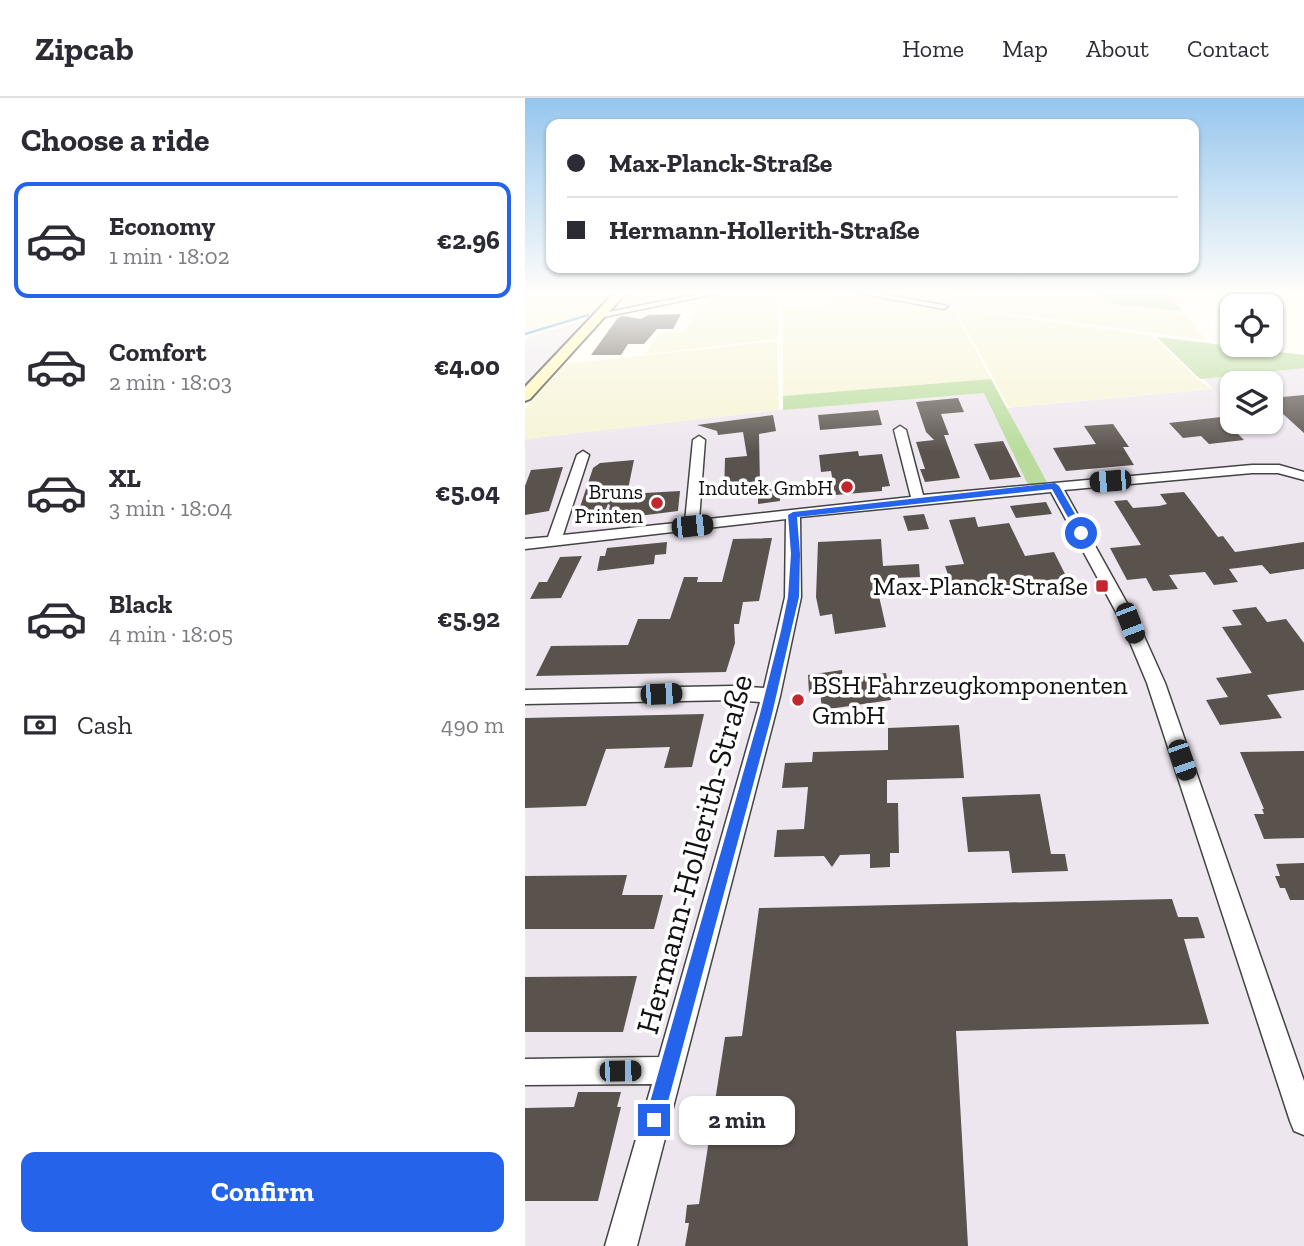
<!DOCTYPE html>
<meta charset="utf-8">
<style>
:root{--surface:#fff;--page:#f2f2f3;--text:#2b2b33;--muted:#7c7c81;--line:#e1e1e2;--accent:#2563eb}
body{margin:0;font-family:"Zilla Slab",serif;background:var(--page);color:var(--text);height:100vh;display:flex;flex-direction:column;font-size:26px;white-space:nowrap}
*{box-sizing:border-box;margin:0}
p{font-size:23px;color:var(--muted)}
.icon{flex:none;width:38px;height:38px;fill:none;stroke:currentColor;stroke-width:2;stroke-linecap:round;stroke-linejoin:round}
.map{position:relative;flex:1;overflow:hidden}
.panel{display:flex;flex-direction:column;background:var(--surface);width:525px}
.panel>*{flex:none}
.hud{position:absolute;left:21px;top:21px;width:653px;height:154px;border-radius:14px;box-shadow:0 2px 5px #0004;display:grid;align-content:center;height:154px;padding:0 21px;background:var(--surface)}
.fabs{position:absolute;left:695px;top:196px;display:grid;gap:14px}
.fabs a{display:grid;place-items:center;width:63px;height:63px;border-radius:14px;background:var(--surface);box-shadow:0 2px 5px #0004;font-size:35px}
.end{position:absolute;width:32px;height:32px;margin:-16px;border:9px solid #2563eb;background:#fff;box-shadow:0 0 0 4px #fff}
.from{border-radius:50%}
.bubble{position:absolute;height:49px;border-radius:14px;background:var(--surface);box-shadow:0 2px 5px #0004;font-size:23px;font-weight:700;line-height:49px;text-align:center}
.car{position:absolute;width:21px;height:42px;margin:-21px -10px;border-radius:9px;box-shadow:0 0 5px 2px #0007;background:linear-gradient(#222 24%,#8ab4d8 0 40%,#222 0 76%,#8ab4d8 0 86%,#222 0)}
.hud b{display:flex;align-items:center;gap:24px;height:66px;font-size:26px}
.hud b+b{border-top:2px solid var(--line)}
.hud i{width:18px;height:18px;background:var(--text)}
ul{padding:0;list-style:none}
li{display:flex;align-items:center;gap:21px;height:116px;margin:0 14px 10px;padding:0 7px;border:4px solid transparent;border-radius:14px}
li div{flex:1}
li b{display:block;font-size:26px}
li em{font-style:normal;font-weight:700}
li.selected{border-color:var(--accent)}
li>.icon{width:63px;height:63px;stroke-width:1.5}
h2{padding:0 21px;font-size:32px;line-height:84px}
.pay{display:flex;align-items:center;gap:18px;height:77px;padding:0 21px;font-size:26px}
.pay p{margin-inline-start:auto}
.cta{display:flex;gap:14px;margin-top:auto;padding:14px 21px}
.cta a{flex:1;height:80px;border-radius:14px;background:var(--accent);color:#fff;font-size:28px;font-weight:700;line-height:80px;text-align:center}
header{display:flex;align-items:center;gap:42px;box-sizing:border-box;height:98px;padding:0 35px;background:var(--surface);border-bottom:2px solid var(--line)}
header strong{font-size:33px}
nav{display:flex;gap:38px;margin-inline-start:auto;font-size:24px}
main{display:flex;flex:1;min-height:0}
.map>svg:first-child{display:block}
.industrial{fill:#eee6ef;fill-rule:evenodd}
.farmland{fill:#f6f3d4}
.forest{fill:#b9dc9c}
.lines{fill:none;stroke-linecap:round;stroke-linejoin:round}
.stream{stroke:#3f96cf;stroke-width:2.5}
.building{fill:#5a524d}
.street-casing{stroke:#444;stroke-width:3}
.secondary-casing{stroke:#333;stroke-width:4}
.street{fill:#fff;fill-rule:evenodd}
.secondary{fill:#fff6b0;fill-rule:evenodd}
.route{fill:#2563eb}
.poi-dot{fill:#c4262e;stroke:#fff;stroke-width:2.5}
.labels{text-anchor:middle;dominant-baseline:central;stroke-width:7;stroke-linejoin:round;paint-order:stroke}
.far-poi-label{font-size:21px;fill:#111;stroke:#fff;text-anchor:end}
.poi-label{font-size:26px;fill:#111;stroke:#fff;text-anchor:end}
.near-street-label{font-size:32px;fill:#111;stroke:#fff}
</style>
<header>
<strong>Zipcab</strong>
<nav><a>Home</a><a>Map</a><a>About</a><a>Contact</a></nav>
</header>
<main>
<section class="panel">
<h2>Choose a ride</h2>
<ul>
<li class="selected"><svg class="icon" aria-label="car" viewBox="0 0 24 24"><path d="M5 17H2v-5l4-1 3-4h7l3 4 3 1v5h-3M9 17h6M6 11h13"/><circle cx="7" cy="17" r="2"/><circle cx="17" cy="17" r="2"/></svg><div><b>Economy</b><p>1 min · 18:02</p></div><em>€2.96</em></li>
<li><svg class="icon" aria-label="car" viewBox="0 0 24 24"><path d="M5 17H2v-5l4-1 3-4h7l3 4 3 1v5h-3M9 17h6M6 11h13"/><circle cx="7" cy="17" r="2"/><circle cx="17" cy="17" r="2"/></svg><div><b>Comfort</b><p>2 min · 18:03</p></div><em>€4.00</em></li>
<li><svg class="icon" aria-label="car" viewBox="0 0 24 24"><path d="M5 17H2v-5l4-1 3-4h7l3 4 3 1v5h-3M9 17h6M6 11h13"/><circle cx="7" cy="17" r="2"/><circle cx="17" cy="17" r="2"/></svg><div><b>XL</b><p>3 min · 18:04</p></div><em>€5.04</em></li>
<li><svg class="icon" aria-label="car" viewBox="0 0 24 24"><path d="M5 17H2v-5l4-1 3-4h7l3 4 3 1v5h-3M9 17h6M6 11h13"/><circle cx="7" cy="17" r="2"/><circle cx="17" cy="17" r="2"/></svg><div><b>Black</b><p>4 min · 18:05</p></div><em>€5.92</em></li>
</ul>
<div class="pay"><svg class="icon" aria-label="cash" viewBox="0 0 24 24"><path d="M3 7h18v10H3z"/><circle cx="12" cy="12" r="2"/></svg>Cash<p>490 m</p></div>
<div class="cta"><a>Confirm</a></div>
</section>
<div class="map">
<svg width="779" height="1148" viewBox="0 0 779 1148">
<rect width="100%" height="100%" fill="#fffdf5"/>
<path class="industrial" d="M331 193H425L442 201 425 208Z
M61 222 7 280 0 288V240Z
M779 270V1148H0V341L254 312 459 295 503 387 522 384 480 310 688 291 678 280ZM707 285H746V324H707Z"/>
<path class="farmland" d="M0 193H89L68 214 0 233Z
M104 193H185L86 212Z
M205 193H253V241L121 256 133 236 159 235 178 198Z
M310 193 428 211 466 281 258 298V209L308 207 302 198Z
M460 193 517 196 516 193H572L580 205 657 213 681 242 429 208Z
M430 210 627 238 672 281 687 291 484 309Z
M252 243 254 312 0 341V311L39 266Z"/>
<path class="forest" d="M572 193H640L657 213 580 205Z
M632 239 779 257V270L675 281Z
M466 281 522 384 503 387 459 295 258 312V298Z"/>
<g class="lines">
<path class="stream" d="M83 214 120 207
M0 236 63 217"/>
</g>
<path class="building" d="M156 216 148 231H132L119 246H103L96 257H66L92 221 97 218 116 221 123 217Z
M779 297V335L746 305V300Z
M433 300 439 314 416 316 424 337H419L435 380 400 384 395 371H400L391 344 409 342 401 334 391 304Z
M353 312 357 327 295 332 293 317Z
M248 317 251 333 234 336 235 387 255 385V403L233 406V396L199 400 200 360 222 358 218 334 193 337 192 333 172 327Z
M696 319 719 342 684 346 676 338 658 340 644 325Z
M588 326 604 349H598L609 367 541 373 528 350 571 346 559 328Z
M478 343 496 379 465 382 449 346Z
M333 353 334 358 357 356 365 388 357 389V393L310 397 306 373 296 374 294 357Z
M109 362 102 396 155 393 153 413 82 422 85 407 83 406 79 415 52 418 68 370 75 365Z
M38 369 24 413 0 417V388L6 372Z
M659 394 693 439 698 438 710 454 779 444V471L745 476 737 467 704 471 713 484 689 487 680 474 644 477 653 491 628 493 621 480 602 482 585 450 616 447 589 403 602 402 608 410 634 408 642 406 635 396Z
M521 404 527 416 491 420 485 408Z
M399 416 404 431 383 433 378 418Z
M450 419 453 429 484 425 500 458 529 454 542 480 429 494 420 468 439 466 424 422Z
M247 440 234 503 218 504 214 526H209L210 545 201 574 11 578 26 548 103 547 113 521H145L159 479H173L172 484H197L208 441Z
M356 441 358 468 394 466 395 479 370 480 371 492 353 494 361 529 310 536 307 516 295 518 291 499 293 444Z
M142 444 141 456 130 457 129 466 72 473 75 458H80L82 450Z
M57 458 36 500 5 501 14 484H22L35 459Z
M731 509 742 524 761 521 779 545V592L742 597 757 620 695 627 681 602 703 599 691 580 727 575 697 529 717 527 707 512Z
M317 572 318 581 361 575 366 602 297 612 295 593 284 595 283 577Z
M179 616 167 669 139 670 145 649 81 651 61 708 0 710V620Z
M434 627 439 680 362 682V705H373L374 755H365V769L345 770V756L315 757 307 769 299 758 249 759 252 732 279 731 283 689 257 690 260 665 287 664 288 654 363 652V630Z
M779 653V740L739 741 729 716H739L737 711H739L715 654Z
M515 696 526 756H540L543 773 487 775 484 753 443 754 437 699Z
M779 765V802H765L760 790H755L750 778H755L751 766Z
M102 777 97 797H138L129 831H0V778Z
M647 801 653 819H673L680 840 659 841 684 926 431 933 443 1148H160L164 1125H160L162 1107 174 1106 200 939 217 938 234 810Z
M112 878 98 934H0V879Z
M53 994H96L92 1009H96L73 1103H0V1010L49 1009Z"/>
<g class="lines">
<defs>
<path id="street" d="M187 193H204L74 220 69 217Z
M322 193H341L423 208 419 211Z
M375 328 381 332 398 397 727 367H754L779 374V382L753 375H727L539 392 613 525 640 585 779 983V1037L769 1033 765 1023 622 585 597 525 526 394 275 419 276 499 255 598 112 1148H80L127 986 0 987V961L134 959 235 604 208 602 0 606V592L208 588 239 590 260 499 261 421 0 451V441L23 439 52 357 58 353 64 357 38 437 160 424 168 342 174 338 180 342 174 422 386 399 369 332Z"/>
<path id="secondary" d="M91 193H103L5 301 0 303V289Z"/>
</defs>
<use href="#street" class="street-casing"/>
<use href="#secondary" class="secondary-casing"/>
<use href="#street" class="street"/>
<use href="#secondary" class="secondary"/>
</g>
<linearGradient id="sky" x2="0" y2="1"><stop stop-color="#95c6ee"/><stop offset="0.55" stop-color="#fffefa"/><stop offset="1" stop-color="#fffefa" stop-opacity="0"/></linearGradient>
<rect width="779" height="354" fill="url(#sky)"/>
<path class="route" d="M530 385 534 388 561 435 560 437H553L527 391 272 419 275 456 274 499 266 533 247 616 138 1022 136 1029 129 1031 123 1029 120 1022 235 616 256 533 263 499 266 456 263 417 268 414Z"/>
<g class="poi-dot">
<circle cx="322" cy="389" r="7"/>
<circle cx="132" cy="405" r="7"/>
<rect x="570" y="481" width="14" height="14" rx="3.5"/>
<circle cx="273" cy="602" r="7"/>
</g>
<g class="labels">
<g class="far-poi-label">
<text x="308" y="389">Indutek GmbH</text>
<text x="118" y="393">Bruns<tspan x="118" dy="24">Printen</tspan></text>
</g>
<g class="poi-label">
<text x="563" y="488">Max-Planck-Straße</text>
<text x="287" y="587" text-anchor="start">BSH Fahrzeugkomponenten<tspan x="287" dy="30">GmbH</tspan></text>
</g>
<g class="near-street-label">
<text transform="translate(169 756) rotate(-75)">Hermann-Hollerith-Straße</text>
</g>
</g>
</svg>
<div class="fabs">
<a><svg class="icon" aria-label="locate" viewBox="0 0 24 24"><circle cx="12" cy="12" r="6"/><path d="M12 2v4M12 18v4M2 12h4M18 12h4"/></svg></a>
<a><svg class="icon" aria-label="layers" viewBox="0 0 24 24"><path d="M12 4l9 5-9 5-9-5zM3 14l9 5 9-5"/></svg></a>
</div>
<i class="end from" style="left:556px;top:435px"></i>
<i class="end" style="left:129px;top:1022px"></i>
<div class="bubble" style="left:154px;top:998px;width:116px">2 min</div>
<i class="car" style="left:585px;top:383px;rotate:265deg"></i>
<i class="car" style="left:167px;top:428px;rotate:84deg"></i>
<i class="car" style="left:605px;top:525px;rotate:159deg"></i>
<i class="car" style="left:136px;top:596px;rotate:88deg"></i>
<i class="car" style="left:657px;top:662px;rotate:161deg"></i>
<i class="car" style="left:95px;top:973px;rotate:89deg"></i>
<div class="hud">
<b><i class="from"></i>Max-Planck-Straße</b>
<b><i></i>Hermann-Hollerith-Straße</b>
</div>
</div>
</main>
